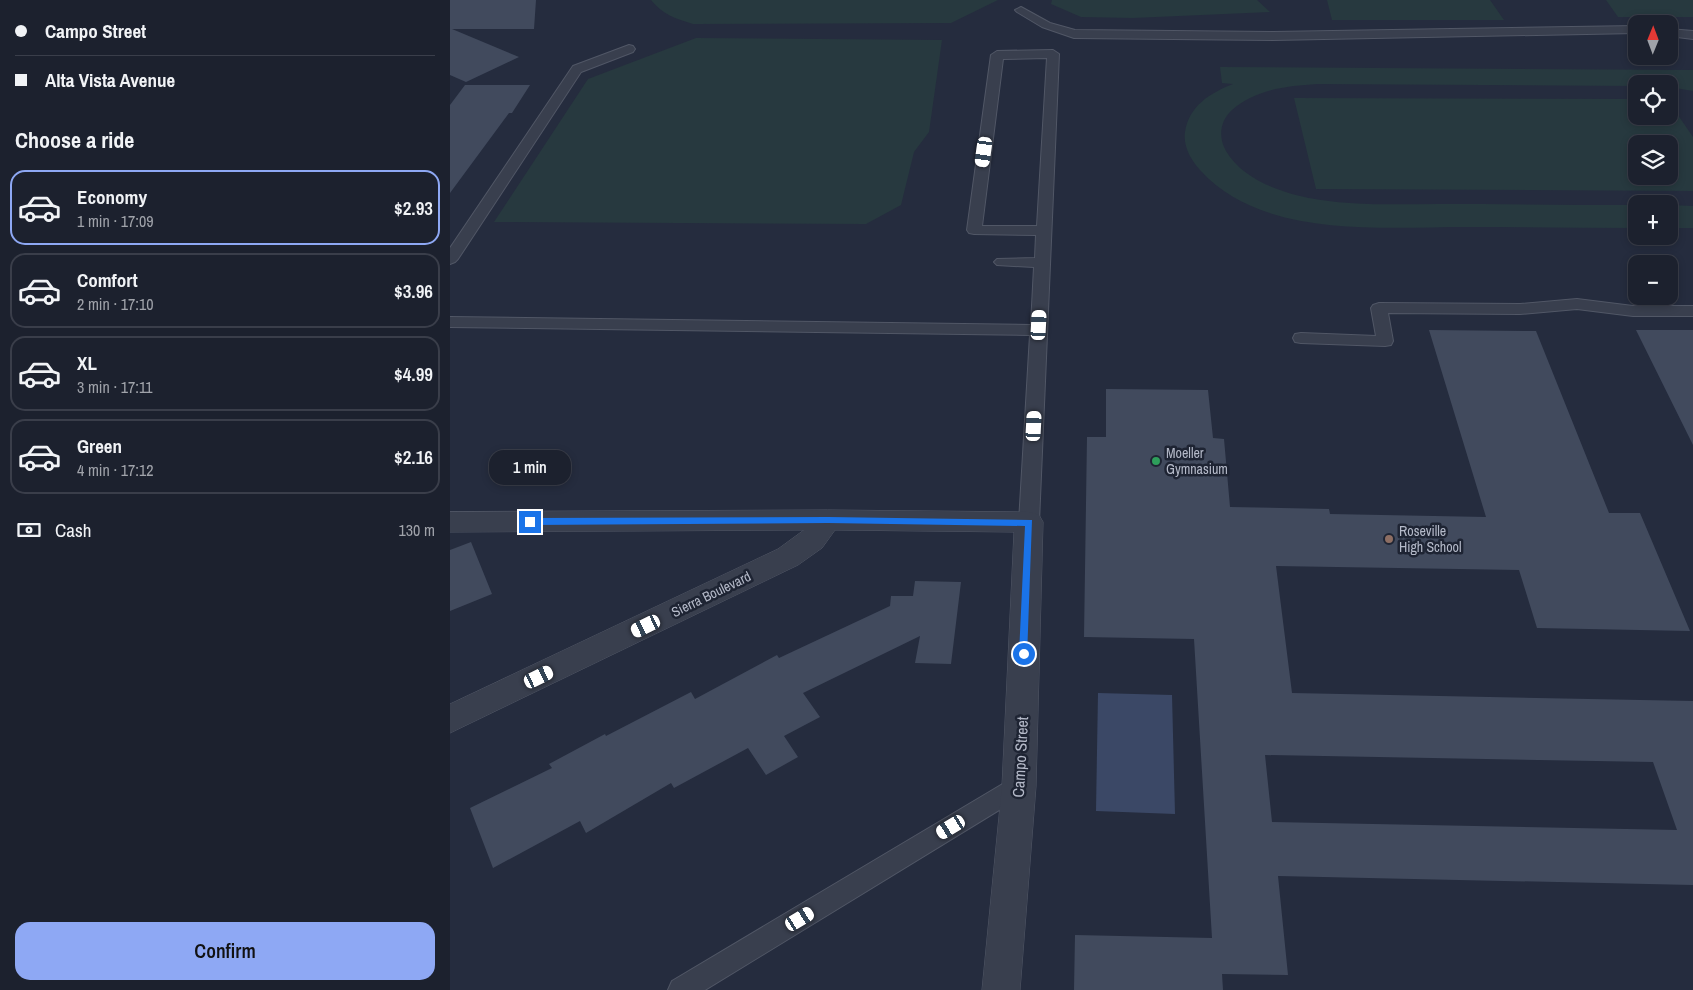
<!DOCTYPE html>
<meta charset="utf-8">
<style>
:root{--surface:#1c212e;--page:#252936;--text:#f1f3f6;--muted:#a0a3aa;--line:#3a3e4a;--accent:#8ea8f4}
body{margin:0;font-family:"Archivo Narrow",sans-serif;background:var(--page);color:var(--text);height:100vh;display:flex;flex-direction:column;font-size:19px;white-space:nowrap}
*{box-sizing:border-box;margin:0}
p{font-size:16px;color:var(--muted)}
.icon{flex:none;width:28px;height:28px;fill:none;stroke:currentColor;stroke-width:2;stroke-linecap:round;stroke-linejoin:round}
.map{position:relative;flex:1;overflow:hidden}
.side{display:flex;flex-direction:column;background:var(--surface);width:450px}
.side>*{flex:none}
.guide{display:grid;align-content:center;height:110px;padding:0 15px;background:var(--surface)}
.needle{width:32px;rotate:1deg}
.fabs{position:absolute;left:1178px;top:15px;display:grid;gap:10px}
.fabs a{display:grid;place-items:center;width:50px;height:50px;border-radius:10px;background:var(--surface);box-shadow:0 2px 8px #0003,0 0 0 1px var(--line);font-size:25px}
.end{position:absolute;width:22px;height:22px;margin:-11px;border:6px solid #1a73e8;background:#fff;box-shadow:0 0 0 2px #fff}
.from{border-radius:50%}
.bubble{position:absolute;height:35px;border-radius:15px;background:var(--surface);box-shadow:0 2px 8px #0003,0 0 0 1px var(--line);font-size:16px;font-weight:600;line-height:35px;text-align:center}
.car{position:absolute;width:15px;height:30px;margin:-15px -8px;border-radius:6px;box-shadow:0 0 4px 1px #0007;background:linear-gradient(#fff 24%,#345 0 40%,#fff 0 76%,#345 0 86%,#fff 0)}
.guide b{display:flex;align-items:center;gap:18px;height:48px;font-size:19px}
.guide b+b{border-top:1px solid var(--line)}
.guide i{width:12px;height:12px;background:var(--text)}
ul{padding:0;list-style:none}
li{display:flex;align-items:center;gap:15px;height:75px;margin:0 10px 8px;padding:0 5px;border:2px solid var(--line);border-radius:15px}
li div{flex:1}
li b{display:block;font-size:19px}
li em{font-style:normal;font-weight:600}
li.current{border-color:var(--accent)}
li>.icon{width:45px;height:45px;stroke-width:1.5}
h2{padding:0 15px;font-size:22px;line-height:60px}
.pay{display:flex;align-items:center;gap:12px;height:55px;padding:0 15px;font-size:19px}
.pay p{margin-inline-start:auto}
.button{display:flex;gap:10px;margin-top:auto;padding:10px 15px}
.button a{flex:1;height:58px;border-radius:15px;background:var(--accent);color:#111;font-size:20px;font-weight:600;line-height:58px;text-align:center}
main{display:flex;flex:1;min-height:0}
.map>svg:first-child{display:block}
.green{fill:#27393f;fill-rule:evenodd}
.water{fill:#3b4866}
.building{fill:#414a5d;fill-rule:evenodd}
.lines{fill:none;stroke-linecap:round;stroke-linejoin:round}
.lane-casing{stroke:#515766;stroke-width:2}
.street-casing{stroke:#515766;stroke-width:1}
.lane{fill:#393f4e;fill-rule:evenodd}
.street{fill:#393f4e;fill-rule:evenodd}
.route{fill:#1a73e8}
.leisure-dot{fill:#2e9e5b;stroke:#1e2433;stroke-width:2}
.education-dot{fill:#8d6e63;stroke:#1e2433;stroke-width:2}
.labels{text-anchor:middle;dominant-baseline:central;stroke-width:5;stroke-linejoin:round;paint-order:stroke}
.poi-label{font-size:14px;fill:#b5bac9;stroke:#1e2433;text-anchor:start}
.street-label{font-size:14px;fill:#b5bac9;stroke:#1e2433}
.near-street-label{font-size:16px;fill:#b5bac9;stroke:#1e2433}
</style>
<main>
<section class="side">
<div class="guide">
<b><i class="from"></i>Campo Street</b>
<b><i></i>Alta Vista Avenue</b>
</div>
<h2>Choose a ride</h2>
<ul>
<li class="current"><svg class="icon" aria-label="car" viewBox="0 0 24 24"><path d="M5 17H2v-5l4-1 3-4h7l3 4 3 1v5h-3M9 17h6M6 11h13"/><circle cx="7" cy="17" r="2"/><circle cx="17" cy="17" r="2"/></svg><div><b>Economy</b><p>1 min · 17:09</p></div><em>$2.93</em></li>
<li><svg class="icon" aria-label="car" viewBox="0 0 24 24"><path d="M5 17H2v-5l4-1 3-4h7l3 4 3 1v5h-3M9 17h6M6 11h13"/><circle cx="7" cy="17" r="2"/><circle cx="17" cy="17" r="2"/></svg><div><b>Comfort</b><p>2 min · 17:10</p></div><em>$3.96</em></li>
<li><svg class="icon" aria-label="car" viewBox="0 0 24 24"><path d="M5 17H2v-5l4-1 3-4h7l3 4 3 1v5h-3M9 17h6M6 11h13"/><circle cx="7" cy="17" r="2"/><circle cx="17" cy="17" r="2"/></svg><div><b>XL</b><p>3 min · 17:11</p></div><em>$4.99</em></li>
<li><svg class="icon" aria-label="car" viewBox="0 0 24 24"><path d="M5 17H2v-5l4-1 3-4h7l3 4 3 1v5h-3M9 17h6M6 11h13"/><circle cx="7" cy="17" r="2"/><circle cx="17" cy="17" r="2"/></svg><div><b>Green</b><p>4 min · 17:12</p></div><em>$2.16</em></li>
</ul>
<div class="pay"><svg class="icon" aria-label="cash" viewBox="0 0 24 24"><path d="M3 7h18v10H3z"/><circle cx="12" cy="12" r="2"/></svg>Cash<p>130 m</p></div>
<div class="button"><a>Confirm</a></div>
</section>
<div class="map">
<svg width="1243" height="990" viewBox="0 0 1243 990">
<rect width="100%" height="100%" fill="#252c3e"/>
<path class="green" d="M201 0H548L501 23 243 24C226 19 212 14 201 0Z
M602 0H807L820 12 683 18 631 17 601 4Z
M877 0H1040L1054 20H882Z
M1156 0H1243V17H1168Z
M246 38 492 40 479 132 464 152 451 205 416 224 44 222 138 79Z
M770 67 1243 70V91L1219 87V84H1186V86L867 84C837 86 806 89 782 110 770 121 768 137 776 151 794 182 838 195 871 200 910 206 950 204 989 204 1055 204 1120 205 1186 205V228C1129 228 1073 227 1016 227 931 227 812 239 750 170 741 160 733 146 735 132 739 106 760 93 783 84L772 83Z
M844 98 1186 99V116H1219V102L1243 137V191L866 189ZM1186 144H1219V176H1186Z
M1219 205 1243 206V228H1219Z"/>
<path class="water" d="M648 693 722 695 725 814 646 811Z"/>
<path class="building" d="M0 0H86L84 29H2L69 57 16 82 0 75Z
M15 85H80L62 113H59L0 193V105Z
M979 330 1086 331 1159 513H1190L1240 631 1087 628 1069 570 826 566 842 693 1243 701V885L828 876 838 975 772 974 773 990H624L625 935 762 938 744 639 634 637 637 437H656V389L758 390 763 438 774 439 780 507 879 509 880 514 1036 517ZM815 755 1203 762 1227 830 822 822Z
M1186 330H1243V445Z
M21 542 42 594 0 611V550Z
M465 581 511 582 501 664 465 663 470 636 353 693 370 717 334 736 348 757 316 775 298 748 224 788 221 783 136 833 130 821 43 868 20 808 102 768 99 764 155 734 156 736 241 692 245 699 327 655 329 658 440 606 441 596H463Z"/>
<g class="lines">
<defs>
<path id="lane" d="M571 7 600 23 625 30 823 32 1186 26V33L823 40 624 38 592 27 567 12 565 10Z
M1219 29 1243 31V39L1219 36Z
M179 45 183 46 185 49 183 52 131 72 8 259 5 262 0 264V248L123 66Z
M603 50 609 54 589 522 586 527 579 529 572 527 569 522 580 335 0 327V317L581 325 584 267 547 265 544 262 547 259 585 258 586 235 524 234 519 233 517 230 541 55 547 51ZM597 58 587 226H532L553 59Z
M1127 299 1183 306H1243V316H1183L1127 309 1070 314 938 313 943 341 941 345 935 346 851 343 845 342 843 338 845 334 851 333 926 336 921 308 923 305 929 303 1070 304Z
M569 776 577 779 581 786 577 793 255 990H218L222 981 561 779Z"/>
<path id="street" d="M378 510 579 512 589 515 593 522 586 786 570 990H532L552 786 564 532 385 530 372 548 348 565 0 733V704L328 549 354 530 0 532V512Z"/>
</defs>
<use href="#lane" class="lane-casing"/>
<use href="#street" class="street-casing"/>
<use href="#lane" class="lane"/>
<use href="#street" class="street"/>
</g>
<path class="route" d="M378 517 582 520 577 657 574 658 569 654 575 526 378 523 80 525 75 522 80 518Z"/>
<circle class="leisure-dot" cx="706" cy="461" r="5"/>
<circle class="education-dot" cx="939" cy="539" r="5"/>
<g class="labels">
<g class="poi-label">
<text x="716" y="453">Moeller<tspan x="716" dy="16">Gymnasium</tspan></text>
<text x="949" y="531">Roseville<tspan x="949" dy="16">High School</tspan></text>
</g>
<g class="street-label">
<text transform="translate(261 594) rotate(-26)">Sierra Boulevard</text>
</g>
<g class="near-street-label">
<text transform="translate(570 757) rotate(-87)">Campo Street</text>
</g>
</g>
</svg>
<div class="fabs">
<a><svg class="needle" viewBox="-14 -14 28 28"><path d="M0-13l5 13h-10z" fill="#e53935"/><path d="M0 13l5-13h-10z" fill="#a0a3aa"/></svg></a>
<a><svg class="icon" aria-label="locate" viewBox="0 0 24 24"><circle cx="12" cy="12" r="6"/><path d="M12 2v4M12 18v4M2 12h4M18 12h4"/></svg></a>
<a><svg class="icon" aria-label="layers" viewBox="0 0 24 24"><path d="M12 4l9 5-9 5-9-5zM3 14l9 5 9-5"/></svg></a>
<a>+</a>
<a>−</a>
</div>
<i class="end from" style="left:574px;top:654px"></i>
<i class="end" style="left:80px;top:522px"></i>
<div class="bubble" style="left:39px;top:450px;width:82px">1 min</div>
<i class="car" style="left:534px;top:152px;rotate:188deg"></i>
<i class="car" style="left:589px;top:325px;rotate:3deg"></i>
<i class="car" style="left:584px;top:426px;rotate:3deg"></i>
<i class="car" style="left:196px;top:626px;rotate:244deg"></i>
<i class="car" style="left:89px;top:677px;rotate:64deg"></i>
<i class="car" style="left:501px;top:827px;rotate:239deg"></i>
<i class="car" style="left:350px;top:919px;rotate:59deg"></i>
</div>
</main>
